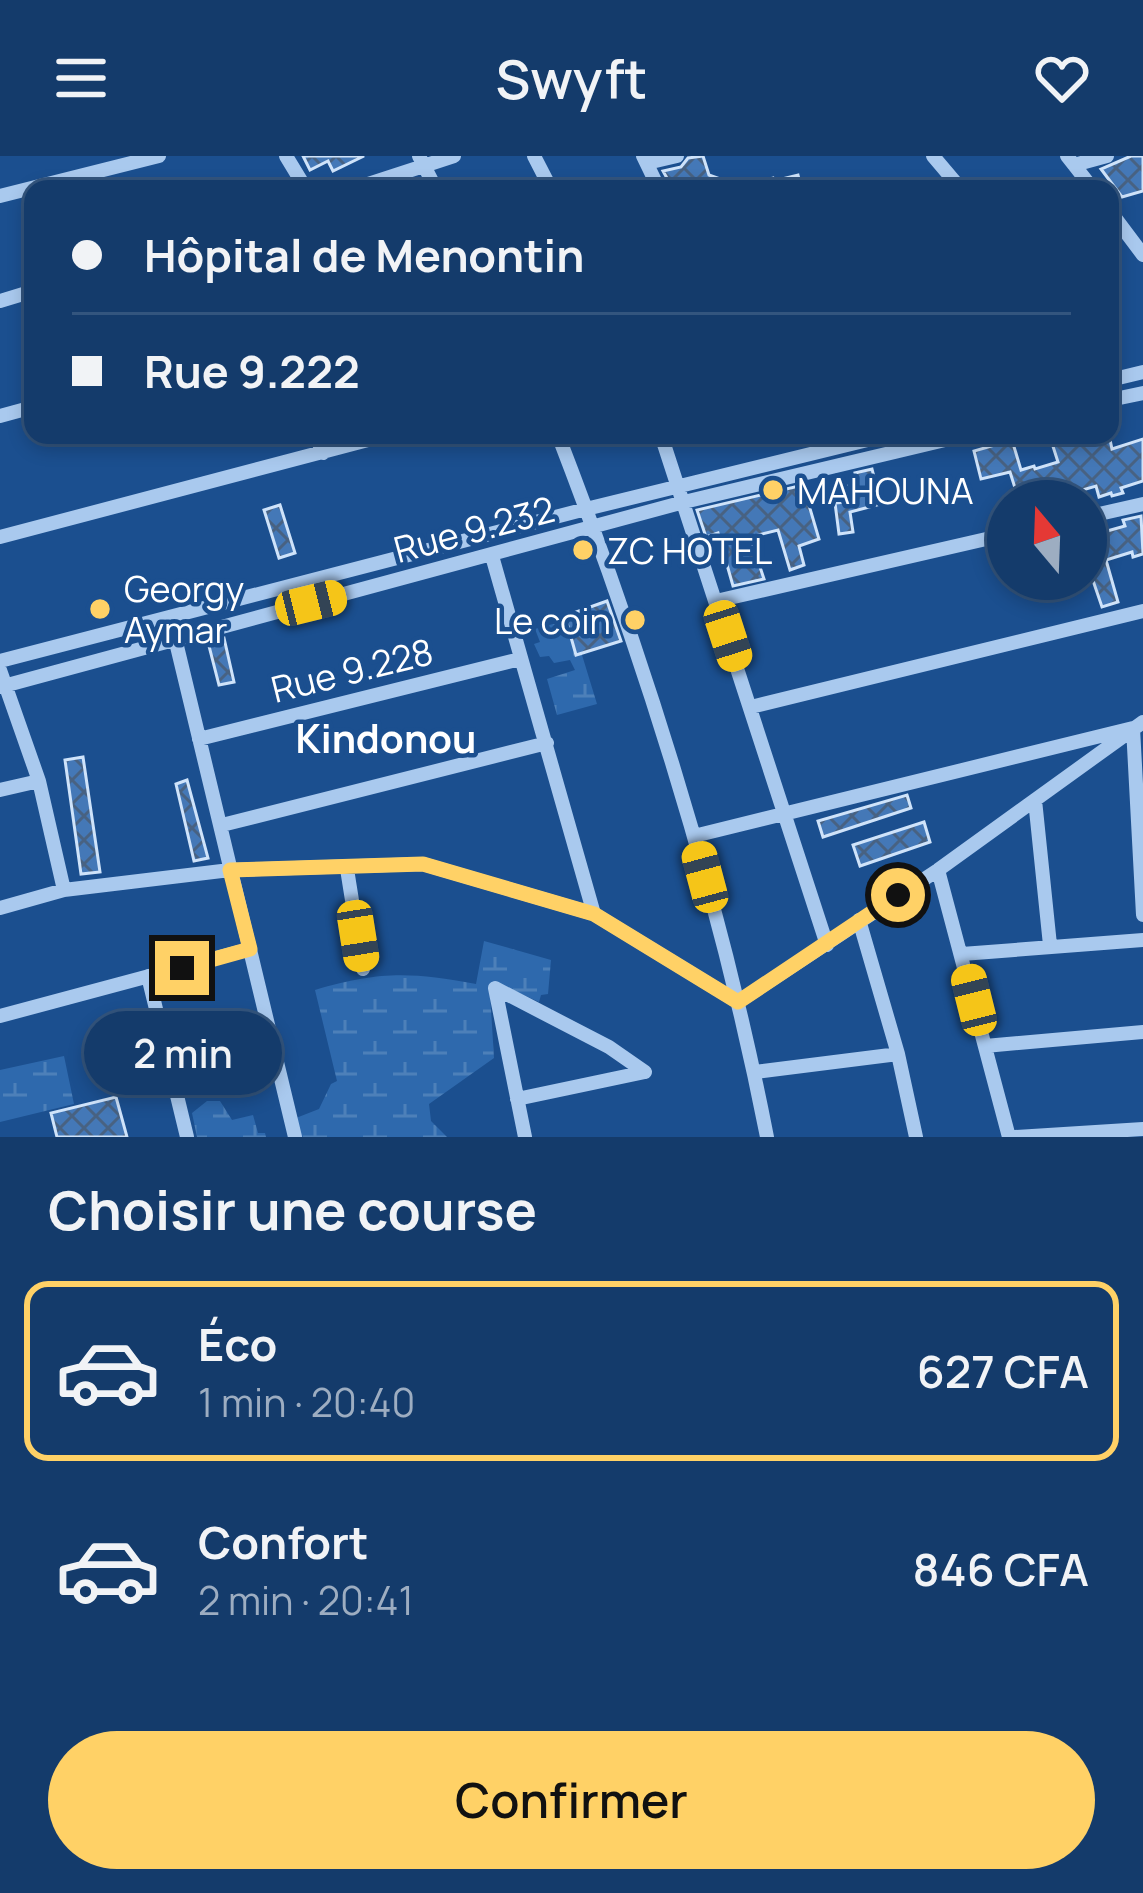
<!DOCTYPE html>
<html lang="fr">
<meta charset="utf-8">
<style>
:root{--surface:#143b6b;--page:#1d4271;--text:#f1f3f6;--muted:#9dadc1;--line:#33557e;--accent:#ffd166}
body{margin:0;font-family:Manrope,sans-serif;background:var(--page);color:var(--text);height:100vh;display:flex;flex-direction:column;font-size:45px;white-space:nowrap}
*{box-sizing:border-box;margin:0}
p{font-size:39px;color:var(--muted)}
.icon{flex:none;width:66px;height:66px;fill:none;stroke:currentColor;stroke-width:2;stroke-linecap:round;stroke-linejoin:round}
.map{position:relative;height:981px;overflow:hidden}
.details{display:flex;flex-direction:column;background:var(--surface);flex:1}
.details>*{flex:none}
.hud{position:absolute;left:24px;top:24px;width:1095px;height:264px;border-radius:24px;box-shadow:0 6px 18px #0003,0 0 0 3px var(--line);display:grid;align-content:center;height:264px;padding:0 48px;background:var(--surface)}
.needle{width:78px;rotate:341deg}
.buttons{position:absolute;left:987px;top:324px;display:grid;gap:24px}
.buttons a{display:grid;place-items:center;width:120px;height:120px;border-radius:50%;background:var(--surface);box-shadow:0 6px 18px #0003,0 0 0 3px var(--line);font-size:60px}
.end{position:absolute;width:54px;height:54px;margin:-27px;border:15px solid #ffd166;background:#111;box-shadow:0 0 0 6px #111}
.from{border-radius:50%}
.bubble{position:absolute;height:84px;border-radius:42px;background:var(--surface);box-shadow:0 6px 18px #0003,0 0 0 3px var(--line);font-size:39px;font-weight:600;line-height:84px;text-align:center}
.car{position:absolute;width:36px;height:72px;margin:-36px -18px;border-radius:15px;box-shadow:0 0 9px 3px #0007;background:linear-gradient(#f5c518 24%,#345 0 40%,#f5c518 0 76%,#345 0 86%,#f5c518 0)}
.hud b{display:flex;align-items:center;gap:42px;height:114px;font-size:45px}
.hud b+b{border-top:3px solid var(--line)}
.hud i{width:30px;height:30px;background:var(--text)}
ul{padding:0;list-style:none}
li{display:flex;align-items:center;gap:36px;height:180px;margin:0 24px 18px;padding:0 24px;border:6px solid transparent;border-radius:24px}
li div{flex:1}
li b{display:block;font-size:45px}
li em{font-style:normal;font-weight:600}
li.current{border-color:var(--accent)}
li>.icon{width:108px;height:108px;stroke-width:1.5}
h2{padding:0 48px;font-size:54px;line-height:144px}
.button{display:flex;gap:24px;margin-top:auto;padding:24px 48px}
.button a{flex:1;height:138px;border-radius:72px;background:var(--accent);color:#111;font-size:48px;font-weight:600;line-height:138px;text-align:center}
header{display:flex;justify-content:space-between;align-items:center;height:156px;padding:0 48px;background:var(--surface);font-size:54px;font-weight:600}
.map>svg:first-child{display:block}
.wetland{fill:url(#wetland-marsh)}
.building{fill:url(#building-cross-hatch);stroke:#cfe3fa;stroke-width:3}
.lines{fill:none;stroke-linecap:round;stroke-linejoin:round}
.minor{stroke:#a9c9ee;stroke-width:14}
.route{stroke:#ffd166;stroke-width:15}
.poi-dot{fill:#ffd166;stroke:#1b4f8f;stroke-width:4.5}
.labels{text-anchor:middle;dominant-baseline:central;stroke-width:9;stroke-linejoin:round;paint-order:stroke}
.poi-label{font-size:36px;fill:#fff;stroke:#1b4f8f;text-anchor:start}
.street-label{font-size:36px;fill:#fff;stroke:#1b4f8f}
.neighbourhood-label{font-size:39px;font-weight:bold;fill:#fff;stroke:#1b4f8f}
</style>
<header><svg class="icon" aria-label="menu" viewBox="0 0 24 24"><path d="M4 6h16M4 12h16M4 18h16"/></svg>Swyft<svg class="icon" aria-label="heart" viewBox="0 0 24 24"><path d="M12 20l-8-8c-3-5 5-10 8-4 3-6 11-1 8 4z"/></svg></header>
<div class="map">
<svg width="1143" height="981" viewBox="0 0 1143 981">
<defs>
<pattern id="wetland-marsh" width="20" height="14" patternUnits="userSpaceOnUse" patternTransform="scale(3)"><rect width="20" height="14" fill="#2e69ad"/><path d="M1 5h8M5 5V1M11 12h8M15 12V8" fill="none" stroke="#4d80b9"/></pattern>
<pattern id="building-cross-hatch" width="8" height="8" patternUnits="userSpaceOnUse" patternTransform="scale(3)"><rect width="8" height="8" fill="#4478b7"/><path d="M0 0l8 8M0 8l8-8" fill="none" stroke="#486282"/></pattern>
</defs>
<rect width="100%" height="100%" fill="#1b4f8f"/>
<path class="wetland" d="M571 463 597 548 557 559 547 523 575 514 570 504 554 507 549 500 540 501 534 488 540 486 535 473Z
M484 785 551 804 548 838 541 839 539 846 515 835 490 837 494 902 429 948 431 965 447 981H300L296 962 319 953 331 928 337 925 315 834C380 815 410 816 476 828Z
M64 900 74 948 0 966V914Z
M207 945H220L232 964 253 959 258 977H265L266 981H197L192 957Z"/>
<path class="building" d="M303 0H364L333 15 328 5 310 14Z
M703 0 709 19 720 23 723 32 673 33 663 15 681 11 688 2Z
M1131 0H1143V35L1122 41 1101 13Z
M798 19 801 31 793 33H743V30L773 22 774 25Z
M1056 279H1109L1112 293 1143 283V325L1121 332 1123 337 1112 340 1111 337 1099 341 1096 330 1072 337 1075 345H1045L1040 325 1015 332 1010 316 981 323 974 295 1012 284 1021 314 1034 310 1035 313 1058 306 1050 281Z
M872 313 881 348 850 356 853 376 839 378 835 347 848 346 843 332 857 327 855 317Z
M803 329 819 383 799 390 804 409 790 414 778 374 750 381 764 423 733 430 718 377 706 381 697 354Z
M280 349 295 397 279 402 264 354Z
M1141 360 1143 398 1133 401 1132 396 1106 404 1118 446 1102 451 1086 404V381L1125 370 1123 364Z
M607 445 621 485 576 499 565 460Z
M224 482 234 526 219 529 208 486Z
M83 601 100 716 81 718 65 604Z
M187 624 208 702 194 705 176 628Z
M907 639 911 652 823 681 818 665Z
M924 666 930 686 860 710 853 689Z
M116 941 127 981H57L51 957Z"/>
<g class="lines">
<path class="minor" d="M286 0 306 33
M419 0 436 33
M534 0 551 33
M643 0 659 33
M933 0 961 33
M1067 0 1093 33
M647 7 677 0
M1074 9 1107 0
M353 33 454 0
M0 40 159 0
M1110 55 1143 99
M0 145 33 135
M1110 224 1143 216
M1110 244 1143 237
M0 260 33 251
M315 279 323 297
M558 279C646 507 720 741 767 981
M661 279 827 789
M1086 361 1143 348
M0 381 387 279
M492 400 594 758
M716 445 1008 378
M175 482 295 981
M0 505 586 353 888 279
M0 514 39 625 64 734
M0 531 684 346 966 279
M751 551 1143 455
M199 583 520 503
M0 634 39 625
M1035 644 1050 789
M222 669 547 587
M694 680 1133 572 1143 759
M347 713 363 813
M938 714 1009 981
M0 752 64 734 230 714 423 708 594 758 738 846 938 714 1143 566
M859 764 898 898 916 981
M962 798 1143 784
M148 820 187 981
M0 860 250 793
M985 890 1143 876
M755 916 898 898
M517 943 645 916
M525 981 495 832 609 891 645 916
M1015 981 1143 973"/>
</g>
<g class="lines">
<path class="route" d="M182 812 250 793 230 714 423 708 594 758 738 846 898 739"/>
</g>
<g class="poi-dot">
<circle cx="773" cy="334" r="12"/>
<circle cx="583" cy="394" r="12"/>
<circle cx="100" cy="453" r="12"/>
<circle cx="635" cy="464" r="12"/>
</g>
<g class="labels">
<g class="poi-label">
<text x="797" y="334">MAHOUNA</text>
<text x="607" y="394">ZC HOTEL</text>
<text x="124" y="432">Georgy<tspan x="124" dy="41">Aymar</tspan></text>
<text x="611" y="464" text-anchor="end">Le coin</text>
</g>
<g class="street-label">
<text transform="translate(474 373) rotate(-15)">Rue 9.232</text>
<text transform="translate(352 514) rotate(-14)">Rue 9.228</text>
</g>
<g class="neighbourhood-label">
<text x="386" y="582">Kindonou</text>
</g>
</g>
</svg>
<div class="buttons">
<a><svg class="needle" viewBox="-14 -14 28 28"><path d="M0-13l5 13h-10z" fill="#e53935"/><path d="M0 13l5-13h-10z" fill="#9dadc1"/></svg></a>
</div>
<i class="end from" style="left:898px;top:739px"></i>
<i class="end" style="left:182px;top:812px"></i>
<div class="bubble" style="left:84px;top:855px;width:198px">2 min</div>
<i class="car" style="left:311px;top:447px;rotate:76deg"></i>
<i class="car" style="left:728px;top:480px;rotate:162deg"></i>
<i class="car" style="left:705px;top:721px;rotate:345deg"></i>
<i class="car" style="left:358px;top:780px;rotate:171deg"></i>
<i class="car" style="left:974px;top:844px;rotate:346deg"></i>
<div class="hud">
<b><i class="from"></i>Hôpital de Menontin</b>
<b><i></i>Rue 9.222</b>
</div>
</div>
<section class="details">
<h2>Choisir une course</h2>
<ul>
<li class="current"><svg class="icon" aria-label="car" viewBox="0 0 24 24"><path d="M5 17H2v-5l4-1 3-4h7l3 4 3 1v5h-3M9 17h6M6 11h13"/><circle cx="7" cy="17" r="2"/><circle cx="17" cy="17" r="2"/></svg><div><b>Éco</b><p>1 min · 20:40</p></div><em>627 CFA</em></li>
<li><svg class="icon" aria-label="car" viewBox="0 0 24 24"><path d="M5 17H2v-5l4-1 3-4h7l3 4 3 1v5h-3M9 17h6M6 11h13"/><circle cx="7" cy="17" r="2"/><circle cx="17" cy="17" r="2"/></svg><div><b>Confort</b><p>2 min · 20:41</p></div><em>846 CFA</em></li>
</ul>
<div class="button"><a>Confirmer</a></div>
</section>
